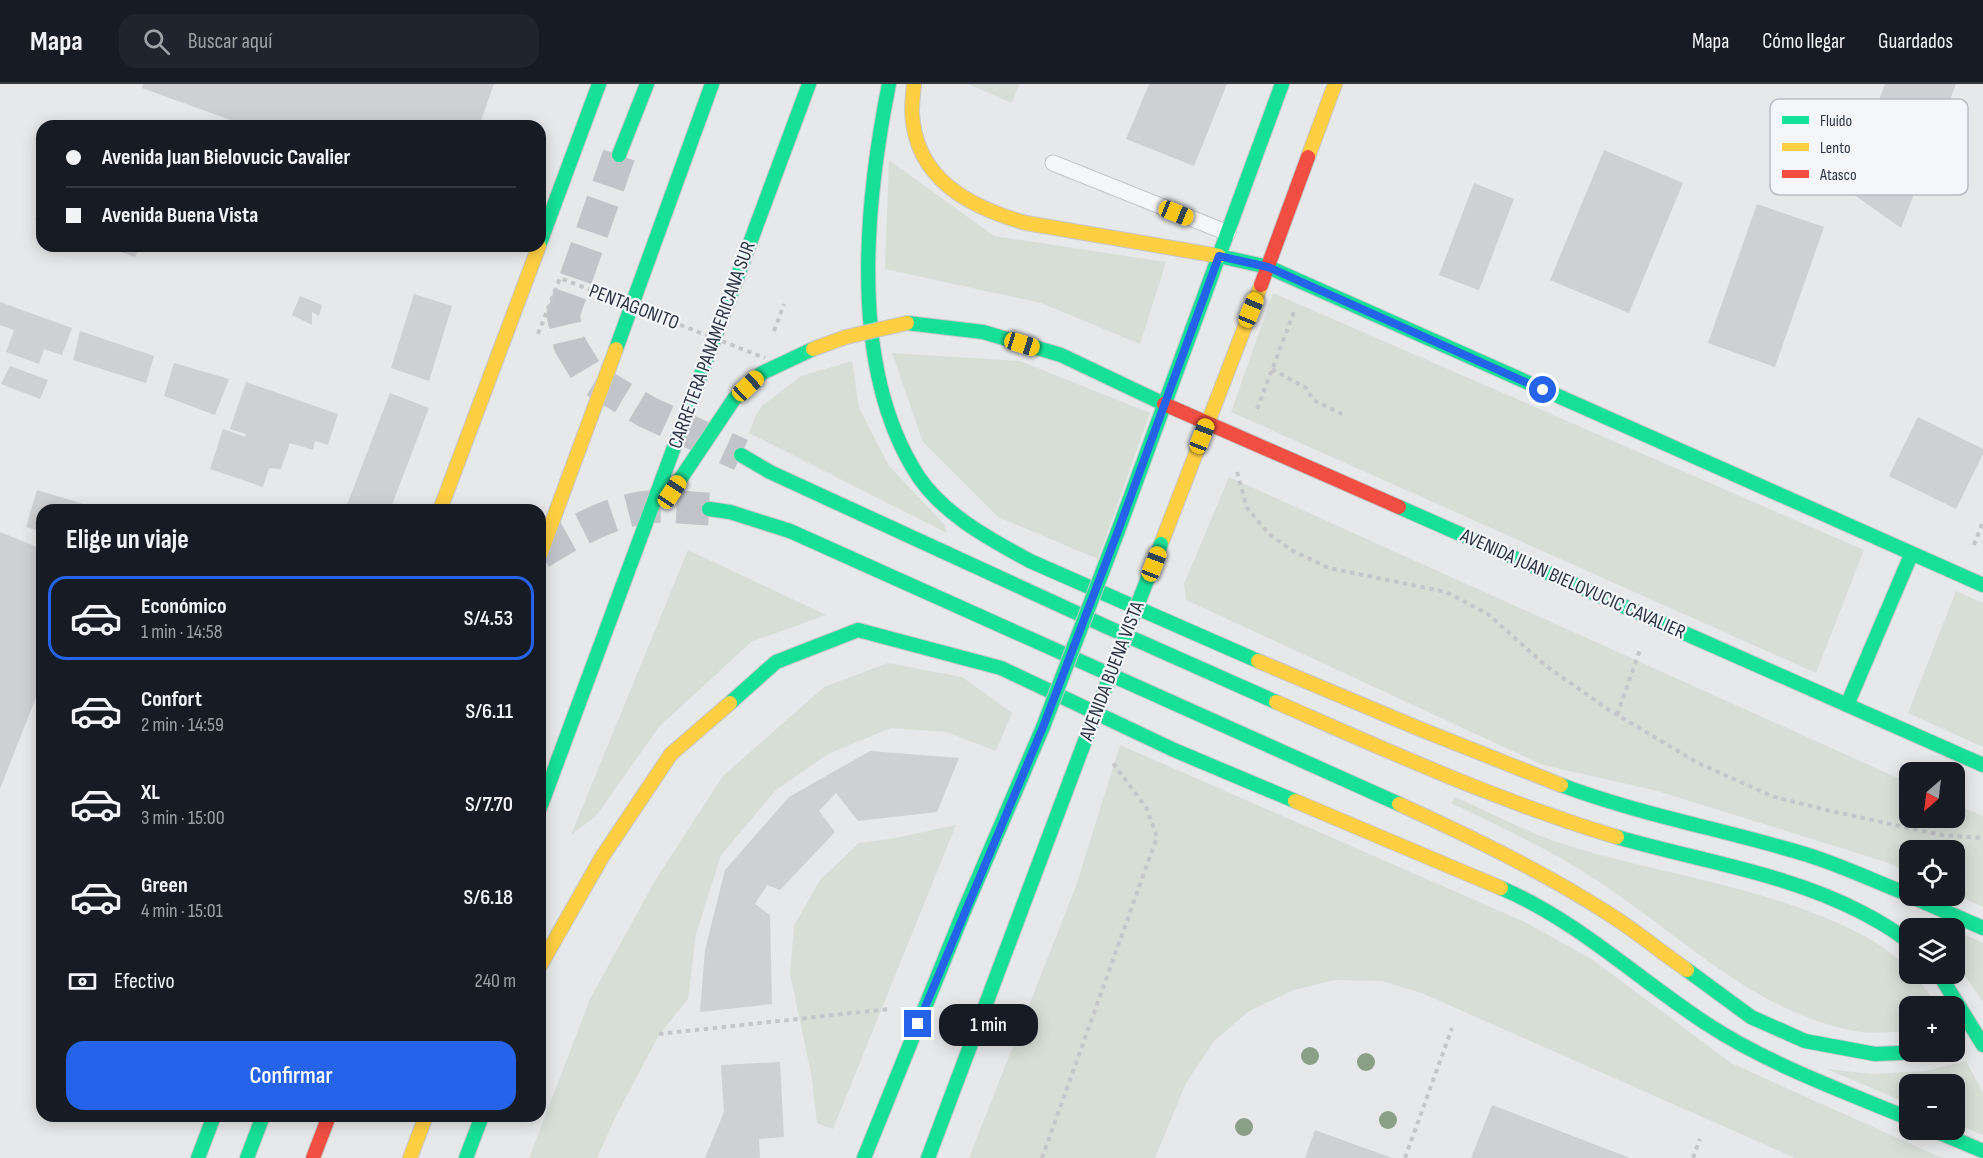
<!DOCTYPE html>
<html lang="es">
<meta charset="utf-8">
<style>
:root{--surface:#171b24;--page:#20242c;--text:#f1f3f6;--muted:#9ea1a6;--line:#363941;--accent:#2563eb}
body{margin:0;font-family:"Sofia Sans Condensed",sans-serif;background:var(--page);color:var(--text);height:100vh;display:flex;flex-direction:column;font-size:22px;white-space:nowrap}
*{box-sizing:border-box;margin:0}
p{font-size:20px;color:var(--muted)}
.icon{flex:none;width:33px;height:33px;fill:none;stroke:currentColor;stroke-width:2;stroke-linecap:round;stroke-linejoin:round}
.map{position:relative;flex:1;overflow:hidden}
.drawer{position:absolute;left:36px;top:420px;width:510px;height:618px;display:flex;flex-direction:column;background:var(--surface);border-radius:18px;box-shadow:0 3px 15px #0003}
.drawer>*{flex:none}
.top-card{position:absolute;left:36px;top:36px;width:510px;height:132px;border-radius:18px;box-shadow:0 3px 15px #0003;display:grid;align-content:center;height:132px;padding:0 30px;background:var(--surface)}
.needle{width:39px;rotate:208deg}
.tools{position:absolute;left:1899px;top:678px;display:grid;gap:12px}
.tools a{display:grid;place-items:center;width:66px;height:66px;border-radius:12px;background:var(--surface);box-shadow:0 3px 15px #0003;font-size:30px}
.end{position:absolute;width:27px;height:27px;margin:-14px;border:8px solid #2563eb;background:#fff;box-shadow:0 0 0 3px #fff}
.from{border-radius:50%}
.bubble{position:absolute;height:42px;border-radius:18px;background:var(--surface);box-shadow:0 3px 15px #0003;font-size:20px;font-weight:600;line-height:42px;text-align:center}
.car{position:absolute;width:18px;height:36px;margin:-18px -9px;border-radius:8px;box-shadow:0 0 4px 2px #0007;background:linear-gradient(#f5c518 24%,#345 0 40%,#f5c518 0 76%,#345 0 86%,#f5c518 0)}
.top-card b{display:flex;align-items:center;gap:21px;height:57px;font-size:22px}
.top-card b+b{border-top:2px solid var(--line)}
.top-card i{width:15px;height:15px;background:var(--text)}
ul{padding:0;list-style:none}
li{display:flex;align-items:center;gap:18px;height:84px;margin:0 12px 9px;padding:0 18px;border:3px solid transparent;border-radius:18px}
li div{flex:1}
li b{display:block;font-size:22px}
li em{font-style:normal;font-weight:600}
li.current{border-color:var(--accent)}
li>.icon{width:54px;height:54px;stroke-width:1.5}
h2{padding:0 30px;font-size:27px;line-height:72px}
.pay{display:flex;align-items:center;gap:15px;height:66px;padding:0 30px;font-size:22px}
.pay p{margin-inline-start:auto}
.cta{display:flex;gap:12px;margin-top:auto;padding:12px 30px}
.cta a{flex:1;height:69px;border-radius:18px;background:var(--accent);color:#fff;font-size:24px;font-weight:600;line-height:69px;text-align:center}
header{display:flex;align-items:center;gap:36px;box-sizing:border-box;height:84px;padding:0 30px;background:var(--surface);border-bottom:2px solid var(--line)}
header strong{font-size:28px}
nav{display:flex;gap:33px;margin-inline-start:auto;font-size:21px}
.search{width:420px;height:54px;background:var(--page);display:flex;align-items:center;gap:15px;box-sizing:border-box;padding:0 21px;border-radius:18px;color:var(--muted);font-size:22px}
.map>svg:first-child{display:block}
.green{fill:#d6ded6}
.building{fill:#ced0d3}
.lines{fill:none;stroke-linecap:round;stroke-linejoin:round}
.highway-tunnel{stroke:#c1c4c9;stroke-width:33;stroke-dasharray:33 16;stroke-linecap:butt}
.lane-casing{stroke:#c4c6c8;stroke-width:17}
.fast-casing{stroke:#c4c6c8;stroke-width:16}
.slow-casing{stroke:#c4c6c8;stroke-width:16}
.jam-casing{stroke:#c4c6c8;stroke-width:16}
.path{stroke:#c5c6ca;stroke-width:4;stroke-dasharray:4.5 4.5;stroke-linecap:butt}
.lane{stroke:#f5f6f7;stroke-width:15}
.fast{stroke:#16e098;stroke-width:14}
.slow{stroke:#ffcf43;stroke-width:14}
.jam{stroke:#f24e42;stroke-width:14}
.fast-bridge-casing{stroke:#c4c6c8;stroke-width:16;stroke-linecap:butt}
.slow-bridge-casing{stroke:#c4c6c8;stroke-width:16;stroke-linecap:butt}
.path-bridge{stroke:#c5c6ca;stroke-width:4;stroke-dasharray:4.5 4.5;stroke-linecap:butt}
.fast-bridge{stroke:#16e098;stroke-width:14}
.slow-bridge{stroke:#ffcf43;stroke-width:14}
.tree{fill:#8a9e88}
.route{stroke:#2563eb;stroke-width:8}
.labels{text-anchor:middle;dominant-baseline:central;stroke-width:4.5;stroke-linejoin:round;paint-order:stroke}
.street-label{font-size:20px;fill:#2b3445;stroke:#f4f6f9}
.key{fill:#f4f6f9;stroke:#b8bcc3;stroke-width:1.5}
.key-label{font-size:16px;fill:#2b3445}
</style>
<header>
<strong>Mapa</strong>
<div class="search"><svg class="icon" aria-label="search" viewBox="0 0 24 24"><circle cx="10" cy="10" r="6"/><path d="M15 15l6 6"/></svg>Buscar aquí</div>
<nav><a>Mapa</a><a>Cómo llegar</a><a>Guardados</a></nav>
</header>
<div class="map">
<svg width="1983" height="1074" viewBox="0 0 1983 1074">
<rect width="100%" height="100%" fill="#e6e8ea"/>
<path class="green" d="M968 0H1019L1012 19Z
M889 76 994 152 1166 178 1140 260 1041 219 885 185Z
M1273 209 1864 466 1816 589 1231 328Z
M892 269 1020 277 1150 329 1098 475 998 433 923 358Z
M852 277 859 324 889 382 945 441 947 449 749 349 755 333 762 322 801 292Z
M1229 393 1909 699 1910 734H1954L1955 720 1983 732V823L1955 810 1954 766H1910L1909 789 1886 778 1654 706 1543 681 1186 516 1184 500Z
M688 466 826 531 751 558 659 643 596 732 571 751Z
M1956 507 1983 519V663L1908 629Z
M888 579 962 593 1012 629 996 667 946 648 891 644 828 670 776 706 721 771 696 850 688 915 659 951 615 1034 597 1074H529L590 915 656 795 723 692 824 603Z
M1120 661 1525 838 1593 876 1731 979 1942 1074H1795L1424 910 1382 897 1334 896 1294 906 1249 927 1214 957 1186 999 1155 1074H969L1076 802Z
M1455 713C1487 727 1520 745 1554 757 1638 785 1726 796 1808 827 1845 841 1882 857 1909 886L1910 890H1913L1939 922H1910L1909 947C1890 948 1869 951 1850 946 1754 926 1683 854 1604 801 1555 768 1503 744 1451 719Z
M956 741 833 1045 817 1039 812 994 790 890 794 842 820 796 859 759 896 754Z
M1955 846 1983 859V918L1955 878Z
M1966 977 1983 1009V1051L1955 1039 1954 1000H1910L1909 1020 1827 985 1872 990 1926 987Z"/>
<path class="building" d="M143 0H494L479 42H247L142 4Z
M1149 0H1227L1194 82 1126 55Z
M1885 0H1956L1901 144 1846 105Z
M1604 66 1683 99 1629 229 1550 196Z
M1474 99 1514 115 1479 206 1439 191Z
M42 118V138L35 136Z
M1757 120 1824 143 1775 283 1708 259Z
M119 162H140L135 173 118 167Z
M414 210 452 222 429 297 391 284Z
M300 212 322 221 319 232 312 228V241L292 231Z
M0 218 72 244 62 271 44 265 39 280 6 268 14 246 0 241Z
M80 247 154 272 146 299 73 276Z
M174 279 229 295 215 331 164 312Z
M10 282 48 296 40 315 1 300Z
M246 298 338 330 328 361 315 357 313 366 290 359 281 385 269 384 263 403 210 385 223 345 245 353 246 350 230 345Z
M390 309 429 324 390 426H345Z
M1918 333 1983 365V370L1956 425 1889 392Z
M37 406 87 421 86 426H42V448L26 443Z
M0 448 42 465V598L0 705Z
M870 667 959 674 937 728 858 737 836 709 819 727 835 748 780 806 767 801 755 820 770 831 772 920 700 928 705 866 725 786 789 713Z
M780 978 784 1053 759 1055 760 1074H705L724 1028 721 981Z
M1492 1021 1630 1074H1471Z
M1315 1046 1392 1074H1305Z"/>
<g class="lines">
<path class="highway-tunnel" d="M619 71 563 231 570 261 590 294 647 328 741 371
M540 469C571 449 611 427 648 423 668 421 689 424 709 425"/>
<defs>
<path id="lane" d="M1053 79 1228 149"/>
<path id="fast" d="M889 0C865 120 848 284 918 392 944 431 990 455 1030 477L1258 577
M619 71 647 0
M540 159 599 0
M1219 172 1268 183 1983 501
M907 239 983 248 1061 271 1164 320
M616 265 712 0
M741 371 770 388 1105 542 1276 618
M669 412 734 315 762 289 813 265
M1399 423 1983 681
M709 425 730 428 790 447 1399 720
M1118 447 1282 0
M730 619 776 578 858 546 1001 584 1174 666 1295 717
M1847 621 1911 471
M1561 701C1641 731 1726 746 1808 771 1843 782 1876 798 1910 811
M540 724 809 0
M1617 753C1699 777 1787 789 1863 829 1880 838 1896 847 1910 859
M1501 804C1578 837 1638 895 1707 940 1770 981 1841 1006 1910 1035
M1910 812 1983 844
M1687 886 1751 933 1805 957 1875 970 1924 968
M1939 890 1983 961
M1933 1046 1983 1067
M198 1074 214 1032
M247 1074 263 1032
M466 1074 482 1032
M864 1074 964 827 1043 643
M928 1074 1083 662"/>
<path id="slow" d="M914 0C913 9 912 19 912 28 915 95 969 123 1026 139L1219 172
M1308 73 1335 0
M440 426 539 162
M1161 460 1261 201
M540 471 616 265
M1258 577 1420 645 1561 701
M1276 618C1388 667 1500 718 1617 753
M1295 717 1501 804
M1399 720C1471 753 1542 787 1609 830 1636 847 1661 868 1687 886
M540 882 602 773 671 670 730 619
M410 1074 426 1032"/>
<path id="jam" d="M1261 201 1308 73
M1164 320 1399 423
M313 1074 329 1032"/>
</defs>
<use href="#lane" class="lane-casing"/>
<use href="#fast" class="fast-casing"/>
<use href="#slow" class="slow-casing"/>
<use href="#jam" class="jam-casing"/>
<path class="path" d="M774 247 784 220
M1272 285 1306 304 1313 316 1342 330
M1257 325 1294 228
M1237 388 1247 424 1269 450 1293 467 1329 484 1446 508 1488 530 1546 582 1609 626 1698 679 1774 713 1831 727 1941 751 1983 754
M1974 461 1983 438
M1617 631 1640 566
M659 950 889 925
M1042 1074 1157 753 1147 725 1113 679
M1405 1074 1452 944
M1693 1074 1700 1055"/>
<use href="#lane" class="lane"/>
<use href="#fast" class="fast"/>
<use href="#slow" class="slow"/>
<use href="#jam" class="jam"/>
<defs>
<path id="fast-bridge" d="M1043 643 1118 447
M1083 662 1161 460"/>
<path id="slow-bridge" d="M813 265 846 253 907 239"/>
</defs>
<use href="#fast-bridge" class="fast-bridge-casing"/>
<use href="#slow-bridge" class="slow-bridge-casing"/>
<path class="path-bridge" d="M538 250 560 194 765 274"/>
<use href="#fast-bridge" class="fast-bridge"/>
<use href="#slow-bridge" class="slow-bridge"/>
</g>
<g class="tree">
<circle cx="1310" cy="972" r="9"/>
<circle cx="1366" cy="978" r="9"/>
<circle cx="1388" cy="1036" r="9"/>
<circle cx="1244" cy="1043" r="9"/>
</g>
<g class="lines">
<path class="route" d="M918 940 1043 643 1118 447 1219 172 1268 183 1543 306"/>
</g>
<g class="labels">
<g class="street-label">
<text transform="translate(634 223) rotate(21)">PENTAGONITO</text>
<text transform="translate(712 261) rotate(-70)">CARRETERA PANAMERICANA SUR</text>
<text transform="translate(1573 500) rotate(24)">AVENIDA JUAN BIELOVUCIC CAVALIER</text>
<text transform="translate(1112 587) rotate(-69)">AVENIDA BUENA VISTA</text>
</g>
</g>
<rect x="1770" y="15" width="198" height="96" rx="9" class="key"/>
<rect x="1782" y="32" width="27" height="8" fill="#16e098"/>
<rect x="1782" y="59" width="27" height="8" fill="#ffcf43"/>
<rect x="1782" y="86" width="27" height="8" fill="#f24e42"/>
<g class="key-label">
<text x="1820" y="42">Fluido</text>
<text x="1820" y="69">Lento</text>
<text x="1820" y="96">Atasco</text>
</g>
</svg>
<div class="tools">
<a><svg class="needle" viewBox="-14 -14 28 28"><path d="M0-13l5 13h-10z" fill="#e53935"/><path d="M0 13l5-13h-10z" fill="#9ea1a6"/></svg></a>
<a><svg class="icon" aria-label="locate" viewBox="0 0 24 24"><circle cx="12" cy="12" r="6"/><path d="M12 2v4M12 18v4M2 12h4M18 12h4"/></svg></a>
<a><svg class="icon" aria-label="layers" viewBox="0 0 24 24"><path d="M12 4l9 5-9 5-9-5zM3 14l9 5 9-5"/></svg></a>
<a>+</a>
<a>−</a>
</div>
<i class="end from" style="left:1543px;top:306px"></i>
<i class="end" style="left:918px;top:940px"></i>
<div class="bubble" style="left:939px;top:920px;width:99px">1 min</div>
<i class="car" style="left:1176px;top:129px;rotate:112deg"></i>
<i class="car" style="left:1251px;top:226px;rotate:22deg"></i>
<i class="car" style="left:1022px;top:260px;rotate:107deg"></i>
<i class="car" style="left:748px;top:302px;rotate:47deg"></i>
<i class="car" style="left:1202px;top:352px;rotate:21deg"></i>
<i class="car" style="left:672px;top:408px;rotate:34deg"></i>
<i class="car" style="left:1154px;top:480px;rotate:21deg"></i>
<div class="top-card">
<b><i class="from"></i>Avenida Juan Bielovucic Cavalier</b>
<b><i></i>Avenida Buena Vista</b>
</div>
<section class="drawer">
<h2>Elige un viaje</h2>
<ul>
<li class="current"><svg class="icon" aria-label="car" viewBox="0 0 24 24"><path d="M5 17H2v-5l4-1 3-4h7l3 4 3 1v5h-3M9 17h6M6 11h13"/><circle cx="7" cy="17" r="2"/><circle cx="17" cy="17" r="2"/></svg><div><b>Económico</b><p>1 min · 14:58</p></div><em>S/4.53</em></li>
<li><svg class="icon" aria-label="car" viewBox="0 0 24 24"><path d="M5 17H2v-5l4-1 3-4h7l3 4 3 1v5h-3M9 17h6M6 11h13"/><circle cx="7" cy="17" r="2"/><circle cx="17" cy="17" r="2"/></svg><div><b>Confort</b><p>2 min · 14:59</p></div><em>S/6.11</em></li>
<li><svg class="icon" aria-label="car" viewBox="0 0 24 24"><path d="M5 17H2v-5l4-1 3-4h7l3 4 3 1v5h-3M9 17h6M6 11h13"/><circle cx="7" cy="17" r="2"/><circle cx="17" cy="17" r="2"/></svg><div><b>XL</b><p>3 min · 15:00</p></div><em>S/7.70</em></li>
<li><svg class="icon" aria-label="car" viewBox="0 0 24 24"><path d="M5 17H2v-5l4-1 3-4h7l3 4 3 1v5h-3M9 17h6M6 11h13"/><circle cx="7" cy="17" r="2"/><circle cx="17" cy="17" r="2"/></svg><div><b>Green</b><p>4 min · 15:01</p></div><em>S/6.18</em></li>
</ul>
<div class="pay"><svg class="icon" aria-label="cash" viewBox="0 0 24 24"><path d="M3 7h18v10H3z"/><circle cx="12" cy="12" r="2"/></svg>Efectivo<p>240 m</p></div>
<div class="cta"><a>Confirmar</a></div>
</section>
</div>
